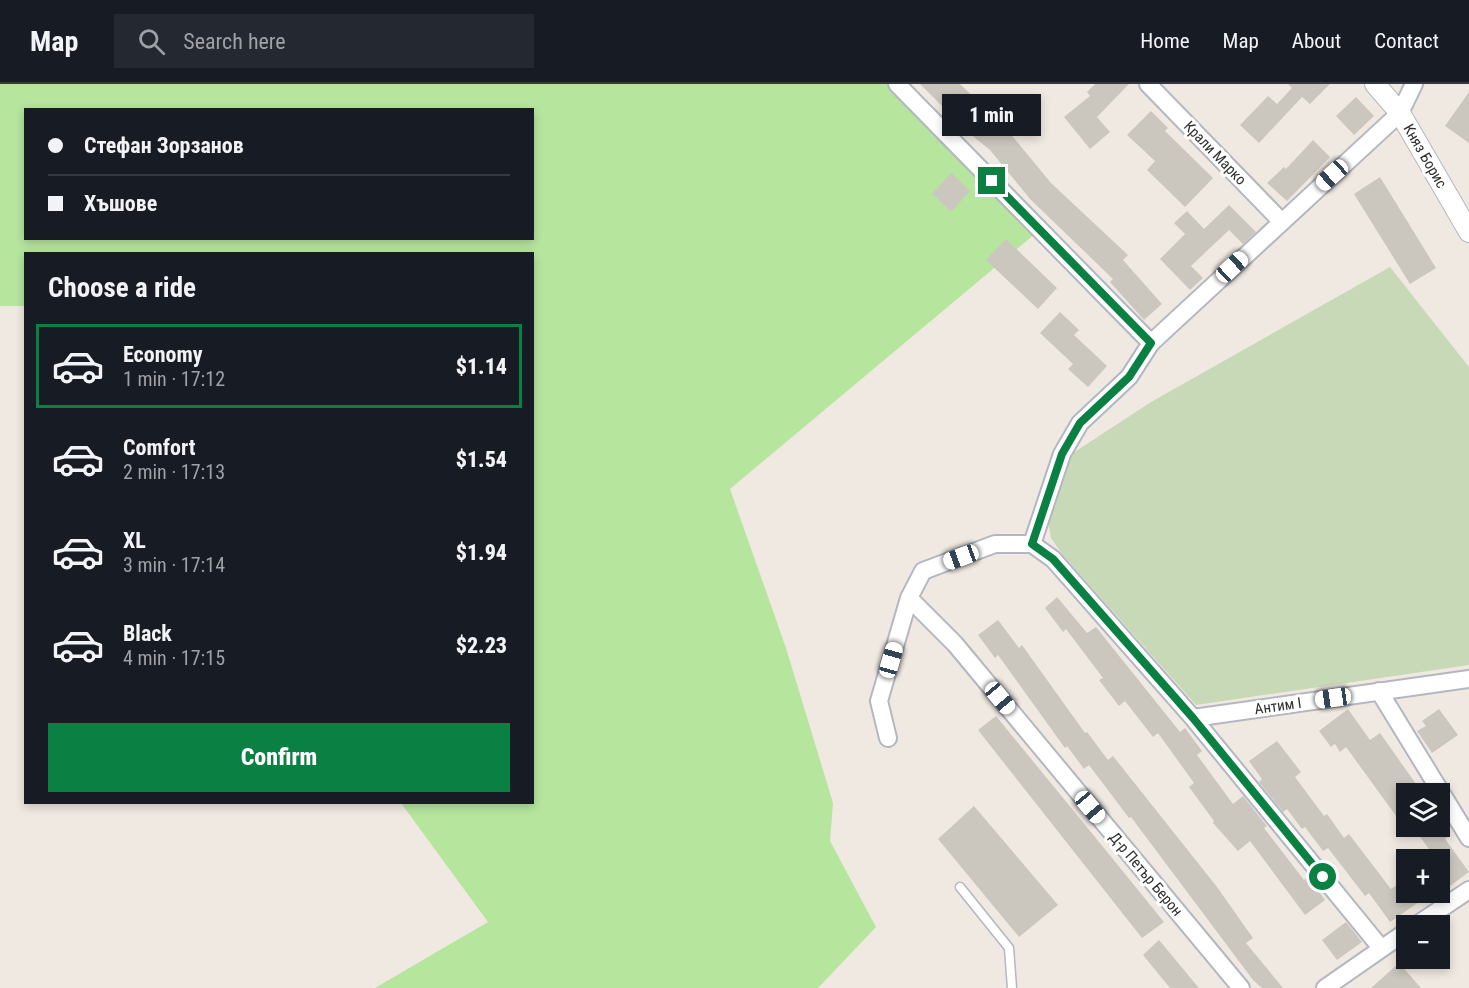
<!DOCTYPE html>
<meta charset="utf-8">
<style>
:root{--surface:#171b24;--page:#242831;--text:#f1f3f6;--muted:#9ea1a6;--line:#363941;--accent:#0b8043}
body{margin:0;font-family:"Roboto Condensed",sans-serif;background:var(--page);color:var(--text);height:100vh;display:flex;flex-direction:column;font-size:22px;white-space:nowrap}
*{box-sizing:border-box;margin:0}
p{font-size:20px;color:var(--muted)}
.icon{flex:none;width:33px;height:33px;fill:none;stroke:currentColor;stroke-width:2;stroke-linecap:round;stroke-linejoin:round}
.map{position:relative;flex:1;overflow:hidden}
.sheet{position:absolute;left:24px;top:168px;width:510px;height:552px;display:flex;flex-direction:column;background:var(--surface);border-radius:0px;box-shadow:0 3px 9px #0003}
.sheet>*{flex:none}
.banner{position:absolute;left:24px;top:24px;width:510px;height:132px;border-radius:0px;box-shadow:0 3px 9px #0003;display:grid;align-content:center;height:132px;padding:0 24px;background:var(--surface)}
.fabs{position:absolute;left:1396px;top:699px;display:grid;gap:12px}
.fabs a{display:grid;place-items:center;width:54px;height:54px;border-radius:0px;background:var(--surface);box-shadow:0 3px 9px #0003;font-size:30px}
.end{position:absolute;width:27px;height:27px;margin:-14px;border:8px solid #0b8043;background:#fff;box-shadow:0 0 0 3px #fff}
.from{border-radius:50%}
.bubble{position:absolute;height:42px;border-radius:0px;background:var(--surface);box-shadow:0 3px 9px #0003;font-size:20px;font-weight:800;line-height:42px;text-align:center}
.car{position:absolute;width:18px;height:36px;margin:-18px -9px;border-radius:8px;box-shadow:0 0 4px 2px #0007;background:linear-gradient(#fff 24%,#345 0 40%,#fff 0 76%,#345 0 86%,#fff 0)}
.banner b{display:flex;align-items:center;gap:21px;height:57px;font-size:22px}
.banner b+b{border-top:2px solid var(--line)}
.banner i{width:15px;height:15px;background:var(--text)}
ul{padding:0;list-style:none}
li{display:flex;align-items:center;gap:18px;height:84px;margin:0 12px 9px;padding:0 12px;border:3px solid transparent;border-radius:0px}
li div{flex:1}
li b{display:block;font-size:22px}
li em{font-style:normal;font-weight:800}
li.current{border-color:var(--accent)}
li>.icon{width:54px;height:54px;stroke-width:1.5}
h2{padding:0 24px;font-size:27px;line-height:72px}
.primary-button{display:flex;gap:12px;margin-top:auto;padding:12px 24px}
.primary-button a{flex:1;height:69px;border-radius:0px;background:var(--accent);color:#fff;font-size:24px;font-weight:800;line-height:69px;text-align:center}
header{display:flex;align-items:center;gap:36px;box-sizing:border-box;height:84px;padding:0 30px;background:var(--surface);border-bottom:2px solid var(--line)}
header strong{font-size:28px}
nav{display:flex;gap:33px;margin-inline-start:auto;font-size:21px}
.search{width:420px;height:54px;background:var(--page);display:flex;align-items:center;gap:15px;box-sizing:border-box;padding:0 21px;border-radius:0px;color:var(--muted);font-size:22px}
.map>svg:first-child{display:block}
.green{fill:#b6e59e;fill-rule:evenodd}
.cemetery{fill:#c8d9b8}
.building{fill:#cbc7bf}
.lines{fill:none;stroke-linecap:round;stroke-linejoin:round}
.service-casing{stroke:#b4b7c1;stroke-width:11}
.minor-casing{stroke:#b4b7c1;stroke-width:20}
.tertiary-casing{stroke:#b4b7c1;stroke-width:22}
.service{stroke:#fff;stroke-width:8}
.minor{stroke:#fff;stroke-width:16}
.tertiary{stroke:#fff;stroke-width:20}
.route{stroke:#0b8043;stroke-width:8}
.labels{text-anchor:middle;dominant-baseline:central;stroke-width:6;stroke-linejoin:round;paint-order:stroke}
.street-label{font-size:15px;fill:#2e2e2e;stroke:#fff}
</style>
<header>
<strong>Map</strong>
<div class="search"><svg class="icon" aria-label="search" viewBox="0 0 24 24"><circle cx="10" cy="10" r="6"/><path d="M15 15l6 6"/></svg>Search here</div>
<nav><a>Home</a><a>Map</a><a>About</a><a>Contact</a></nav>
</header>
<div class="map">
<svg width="1469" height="904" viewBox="0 0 1469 904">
<rect width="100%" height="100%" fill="#efe9e1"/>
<path class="green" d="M0 0H891L1036 149 730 405 786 564 833 719 830 757 876 843 818 904H375L488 838 401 719 532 718V170H26L25 222H0ZM26 26H532V154H26Z"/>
<path class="cemetery" d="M1390 183 1469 283V581L1196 621 1062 470 1051 454 1048 437 1070 371 1151 318Z"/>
<path class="building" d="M920 0H960L1004 42 1051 99 1128 171 1123 176 1162 220 1144 236 1110 198 1113 195 1030 115 990 66 969 49Z
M1095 0H1129L1097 33 1110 48 1090 65 1064 33 1090 12 1087 8Z
M1288 0H1330L1310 20 1302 13 1259 59 1240 41 1268 12 1277 20 1292 4Z
M1469 8V59L1445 42Z
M1356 13 1374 32 1354 51 1336 32Z
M1151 27 1168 44 1165 47 1213 94 1185 123 1147 86 1155 77 1127 51Z
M1313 56 1330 73 1287 117 1267 99 1284 83 1286 85Z
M951 89 970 107 951 128 932 110Z
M1380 93 1436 184 1410 200 1354 110Z
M1229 121 1256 148 1243 160 1229 146 1191 182 1203 194 1190 206 1160 175 1185 150 1174 139 1187 127 1204 145Z
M1006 155 1057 204 1038 225 986 176Z
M1060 228 1079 246 1074 251 1107 282 1088 303 1068 285 1073 280 1040 249Z
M1057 513 1087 549 1096 543 1180 648 1185 644 1202 667 1197 671 1233 720 1243 712 1267 742 1264 744 1304 796 1308 793 1325 816 1305 831 1250 757 1238 767 1213 739 1214 737 1189 703 1194 699 1158 649 1153 653 1125 617 1119 622 1099 596 1103 594 1066 545 1063 548 1045 524Z
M998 536 1019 564 1022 561 1085 649 1087 648 1108 676 1113 672 1217 803 1253 854 1246 859 1283 904H1262L1253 896 1131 733 1129 734 1089 681 1084 685 1067 662 1065 664 998 571 995 574 978 551Z
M1348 625 1370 656 1380 649 1423 710H1407V747L1346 663 1340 668 1335 660 1331 663 1319 647Z
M1439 625 1458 651 1432 669 1417 647 1426 642 1422 637Z
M996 632 1095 753 1164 838 1142 854 978 646Z
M1277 657 1301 688 1295 693 1324 732 1327 730 1344 754 1349 750 1391 805 1404 796 1407 808H1413L1419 818 1390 838 1369 809 1365 812 1328 764 1323 767 1305 743 1302 745 1287 725 1283 728 1259 698 1262 695 1249 677Z
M974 722 1058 821 1019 853 938 755Z
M1412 742H1443L1450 751 1445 755 1469 788 1450 802 1440 789V776H1437Z
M1346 838 1362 858 1337 876 1322 856Z
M1159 856 1199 904H1170L1143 871Z
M1399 879 1421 904H1371Z"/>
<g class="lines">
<defs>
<path id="service" d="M960 803 1009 864 1012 904"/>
<path id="minor" d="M897 0 1151 259
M1148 0 1281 137
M1032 460 1062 370 1080 339 1129 293 1151 259 1400 29 1414 0
M1032 460 1053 475 1193 634 1381 864
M909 514 955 560 1241 904
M1379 607 1469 754
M1193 634 1469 595
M888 654 879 617 909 514 923 487 995 460H1032
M1415 842 1469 806
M1325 904 1407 847"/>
<path id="tertiary" d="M1375 0 1400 29 1469 148"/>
</defs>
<use href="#service" class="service-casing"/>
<use href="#minor" class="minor-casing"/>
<use href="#tertiary" class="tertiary-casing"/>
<use href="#service" class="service"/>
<use href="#minor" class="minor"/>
<use href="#tertiary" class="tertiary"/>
</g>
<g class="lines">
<path class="route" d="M992 97 1151 259 1129 293 1080 339 1062 370 1032 460 1053 475 1193 634 1323 793"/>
</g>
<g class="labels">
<g class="street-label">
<text transform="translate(1215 69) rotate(46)">Крали Марко</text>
<text transform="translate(1425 72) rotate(60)">Княз Борис</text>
<text transform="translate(1278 622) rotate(-8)">Антим I</text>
<text transform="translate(1146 790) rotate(50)">Д-р Петър Берон</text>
</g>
</g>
</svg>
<div class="fabs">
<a><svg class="icon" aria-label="layers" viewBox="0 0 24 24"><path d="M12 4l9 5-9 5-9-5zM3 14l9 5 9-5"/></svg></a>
<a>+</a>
<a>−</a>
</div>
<i class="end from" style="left:1323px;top:793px"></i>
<i class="end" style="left:992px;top:97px"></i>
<div class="bubble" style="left:942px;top:10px;width:99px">1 min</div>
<i class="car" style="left:1332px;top:91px;rotate:228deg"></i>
<i class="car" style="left:1232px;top:183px;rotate:47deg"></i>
<i class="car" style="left:961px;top:473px;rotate:250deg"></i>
<i class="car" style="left:891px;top:576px;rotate:16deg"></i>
<i class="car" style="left:1000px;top:614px;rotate:140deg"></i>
<i class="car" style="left:1333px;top:614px;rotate:262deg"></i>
<i class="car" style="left:1090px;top:723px;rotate:140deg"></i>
<div class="banner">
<b><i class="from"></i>Стефан Зорзанов</b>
<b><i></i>Хъшове</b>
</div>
<section class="sheet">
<h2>Choose a ride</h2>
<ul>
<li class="current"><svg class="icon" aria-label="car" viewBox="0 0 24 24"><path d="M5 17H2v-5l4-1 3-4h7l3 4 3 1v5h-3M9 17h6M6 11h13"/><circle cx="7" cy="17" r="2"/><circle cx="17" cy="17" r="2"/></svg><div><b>Economy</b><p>1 min · 17:12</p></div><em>$1.14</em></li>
<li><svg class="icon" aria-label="car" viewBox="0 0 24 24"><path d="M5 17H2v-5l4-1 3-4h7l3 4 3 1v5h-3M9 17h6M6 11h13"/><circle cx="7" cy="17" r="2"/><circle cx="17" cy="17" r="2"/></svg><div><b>Comfort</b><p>2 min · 17:13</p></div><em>$1.54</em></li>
<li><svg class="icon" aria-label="car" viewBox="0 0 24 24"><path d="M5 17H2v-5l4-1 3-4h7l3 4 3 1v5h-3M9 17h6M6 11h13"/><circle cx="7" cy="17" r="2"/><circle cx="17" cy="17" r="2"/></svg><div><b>XL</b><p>3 min · 17:14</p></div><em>$1.94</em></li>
<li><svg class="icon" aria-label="car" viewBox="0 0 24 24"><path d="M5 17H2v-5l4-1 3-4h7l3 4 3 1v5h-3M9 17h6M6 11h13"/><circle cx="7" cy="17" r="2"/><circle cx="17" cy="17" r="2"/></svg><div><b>Black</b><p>4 min · 17:15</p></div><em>$2.23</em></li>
</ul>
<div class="primary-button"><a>Confirm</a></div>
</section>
</div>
